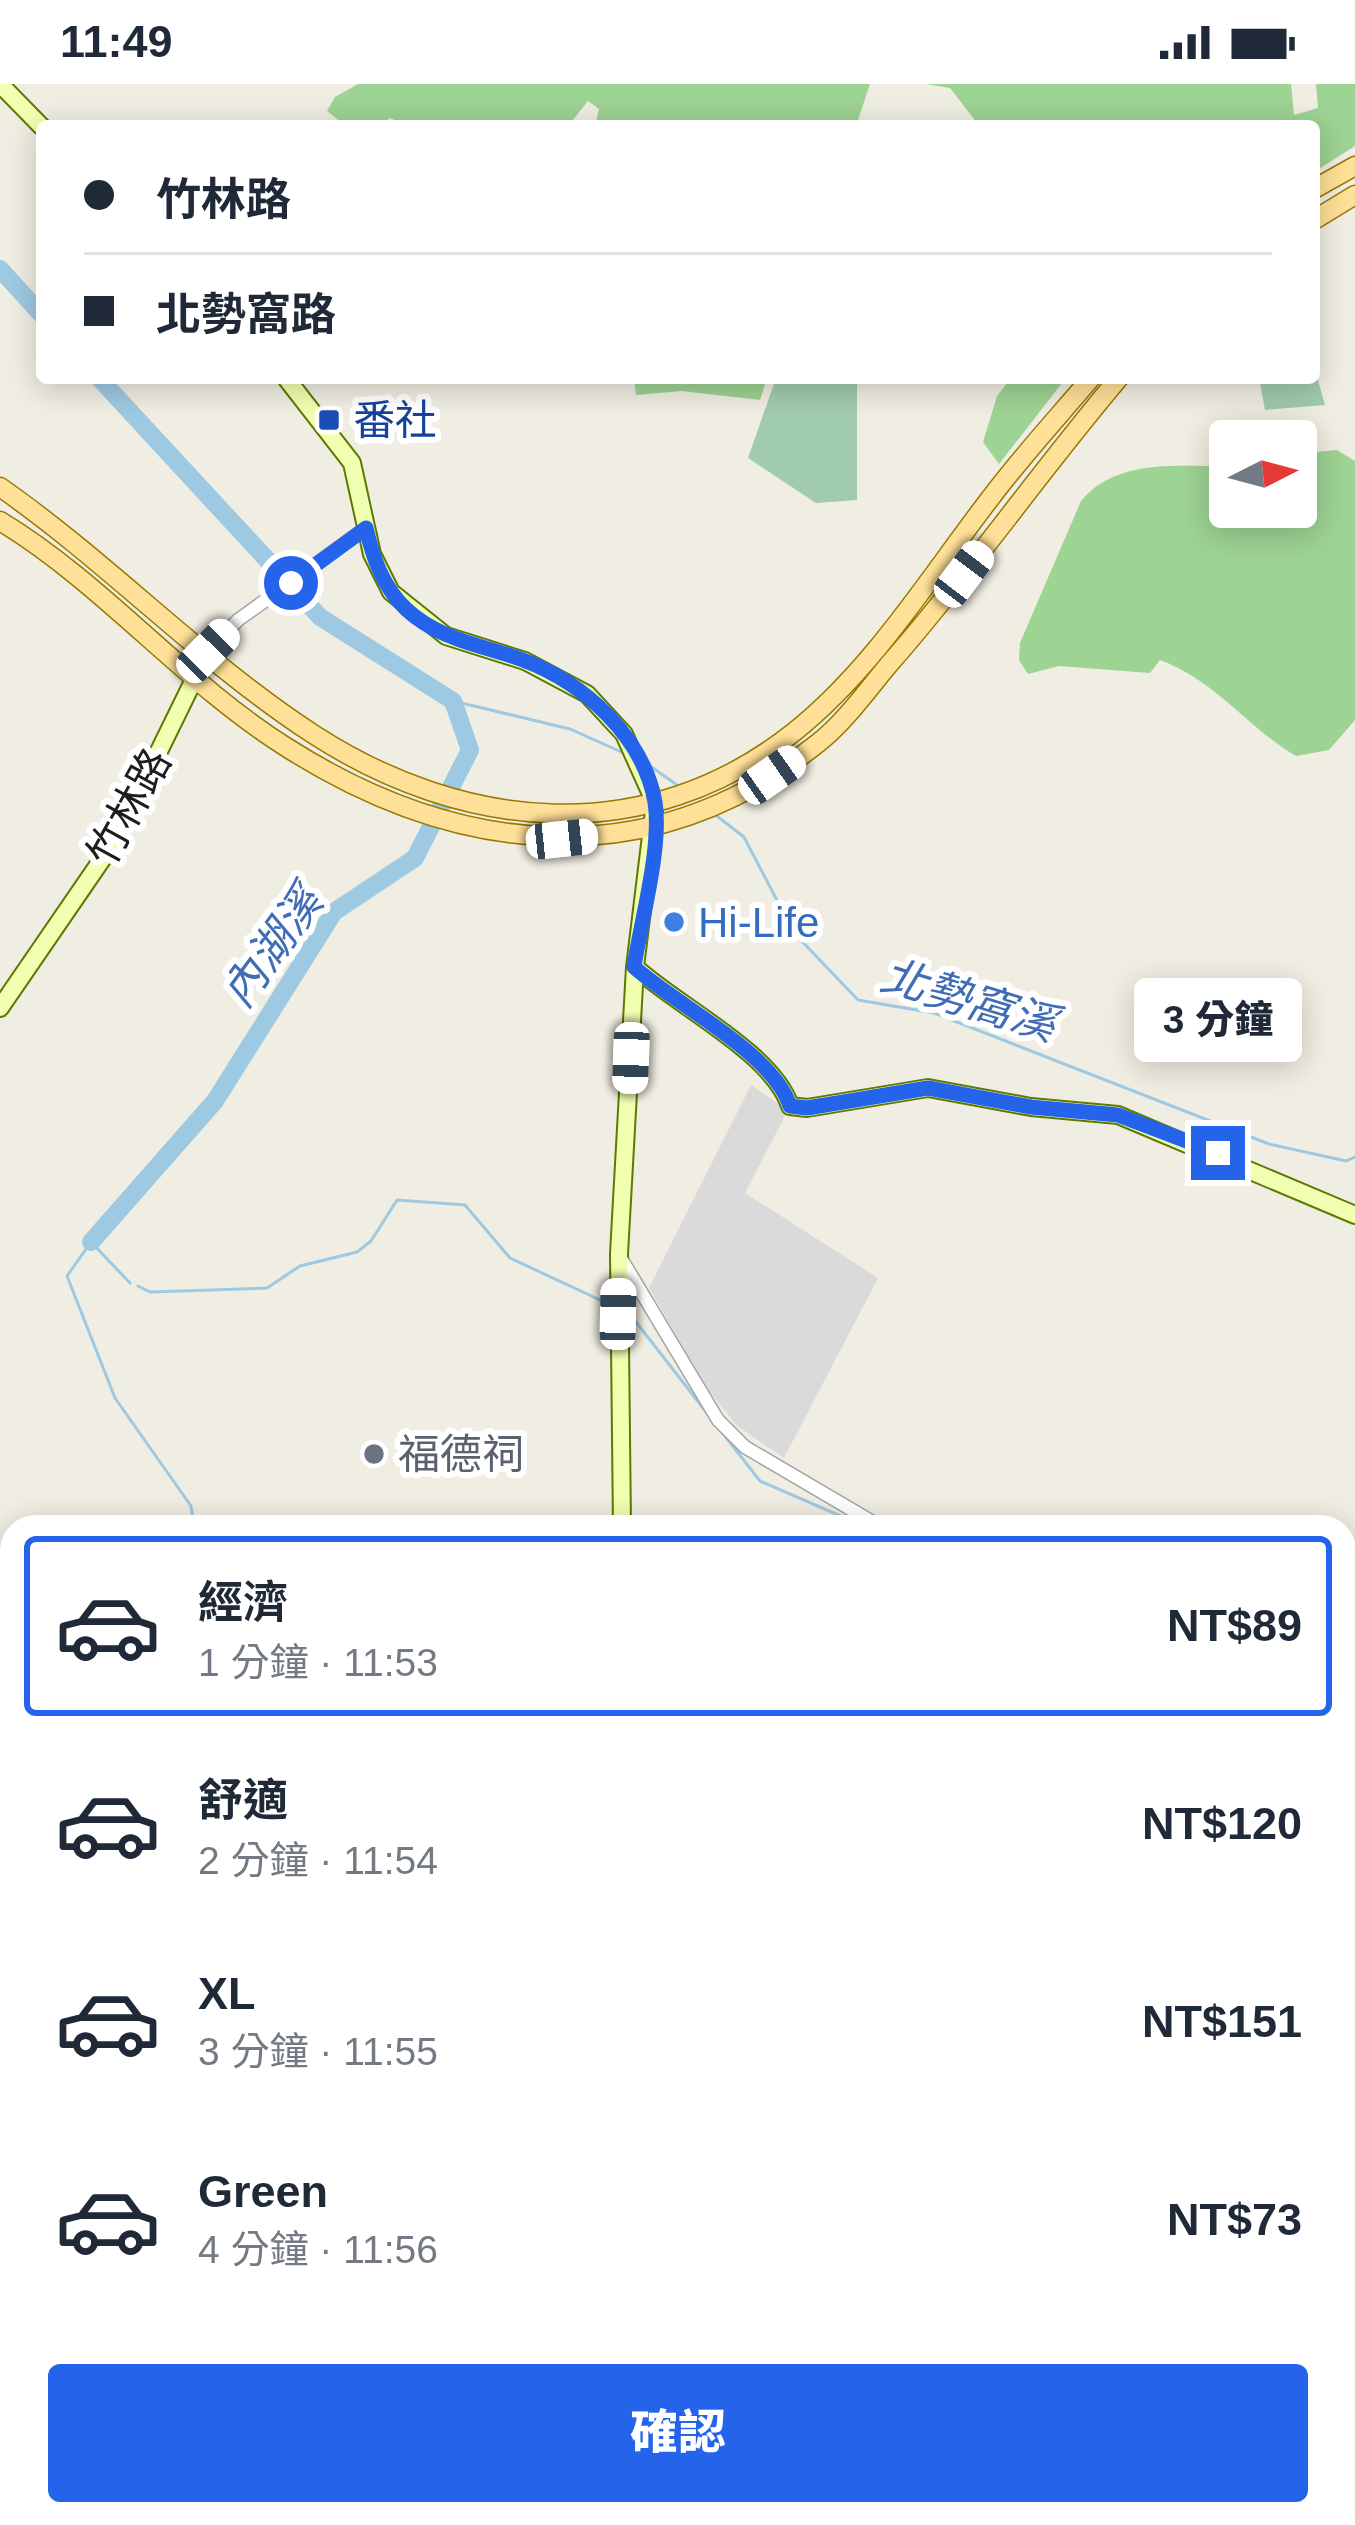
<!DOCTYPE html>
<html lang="zh-TW">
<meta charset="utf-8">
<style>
:root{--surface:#fff;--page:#f6f6f7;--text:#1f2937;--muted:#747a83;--line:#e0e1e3;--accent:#2563eb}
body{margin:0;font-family:Helvetica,"Noto Sans TC",sans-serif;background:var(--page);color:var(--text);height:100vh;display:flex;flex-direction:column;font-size:45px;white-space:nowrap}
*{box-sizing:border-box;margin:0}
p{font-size:39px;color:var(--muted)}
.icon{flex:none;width:66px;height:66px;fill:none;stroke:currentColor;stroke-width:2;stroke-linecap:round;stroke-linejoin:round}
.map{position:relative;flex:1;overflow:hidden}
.details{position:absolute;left:0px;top:1431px;width:1356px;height:1011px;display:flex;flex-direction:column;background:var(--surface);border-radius:36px 36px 0 0;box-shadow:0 6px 30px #0003}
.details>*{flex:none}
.top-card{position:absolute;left:36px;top:36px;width:1284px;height:264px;border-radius:12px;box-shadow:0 6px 30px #0003;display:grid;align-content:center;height:264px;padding:0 48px;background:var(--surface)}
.needle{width:78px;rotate:84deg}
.tools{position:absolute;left:1209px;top:336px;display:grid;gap:24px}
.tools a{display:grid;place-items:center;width:108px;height:108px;border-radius:12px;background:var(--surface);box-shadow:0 6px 30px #0003;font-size:60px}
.end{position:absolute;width:54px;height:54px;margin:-27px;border:15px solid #2563eb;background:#fff;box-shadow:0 0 0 6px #fff}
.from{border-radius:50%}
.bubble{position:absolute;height:84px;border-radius:12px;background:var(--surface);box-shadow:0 6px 30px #0003;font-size:39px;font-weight:800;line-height:84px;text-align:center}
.car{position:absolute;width:36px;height:72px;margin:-36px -18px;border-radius:15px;box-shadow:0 0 9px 3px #0007;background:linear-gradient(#fff 24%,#345 0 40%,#fff 0 76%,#345 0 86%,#fff 0)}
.top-card b{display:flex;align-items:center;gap:42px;height:114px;font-size:45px}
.top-card b+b{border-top:3px solid var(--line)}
.top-card i{width:30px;height:30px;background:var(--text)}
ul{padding:21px 0 0;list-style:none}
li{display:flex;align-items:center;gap:36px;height:180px;margin:0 24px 18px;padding:0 24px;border:6px solid transparent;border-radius:12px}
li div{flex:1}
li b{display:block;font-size:45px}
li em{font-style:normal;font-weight:800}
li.active{border-color:var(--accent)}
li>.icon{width:108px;height:108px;stroke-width:1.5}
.primary-button{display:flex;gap:24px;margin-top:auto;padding:24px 48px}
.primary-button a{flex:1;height:138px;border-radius:12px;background:var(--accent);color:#fff;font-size:48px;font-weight:800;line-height:138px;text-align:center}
.status{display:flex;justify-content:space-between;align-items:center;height:84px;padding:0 60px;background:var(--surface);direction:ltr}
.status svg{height:33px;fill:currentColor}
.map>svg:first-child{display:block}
.residential{fill:#dbdada}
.forest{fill:#9dd393}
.cemetery{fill:#a1cbad}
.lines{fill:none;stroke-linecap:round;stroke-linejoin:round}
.stream{stroke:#9ec9e2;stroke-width:3}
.river{stroke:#9ec9e2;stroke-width:18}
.street-casing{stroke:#a4a4a4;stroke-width:15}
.secondary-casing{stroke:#5c7900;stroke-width:20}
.primary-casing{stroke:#977900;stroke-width:21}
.street{stroke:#fff;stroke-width:12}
.secondary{stroke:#f1ffb1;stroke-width:16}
.primary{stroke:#ffe098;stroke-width:18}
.route{stroke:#2563eb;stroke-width:15}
.transit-dot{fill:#1a4fb4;stroke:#fff;stroke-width:4.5}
.shop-dot{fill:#3f7fe0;stroke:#fff;stroke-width:4.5}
.worship-dot{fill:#6b7280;stroke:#fff;stroke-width:4.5}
.labels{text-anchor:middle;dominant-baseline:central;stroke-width:12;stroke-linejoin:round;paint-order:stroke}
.transit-label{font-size:42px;fill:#164399;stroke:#fff;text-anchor:start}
.street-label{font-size:42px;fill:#1d1d1d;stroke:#fff}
.shop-label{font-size:42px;fill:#366cbe;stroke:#fff;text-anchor:start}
.worship-label{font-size:42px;fill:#5b616d;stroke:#fff;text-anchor:start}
.water-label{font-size:45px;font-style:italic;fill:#416cb6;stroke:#fff}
</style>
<div class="status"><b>11:49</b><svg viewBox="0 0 49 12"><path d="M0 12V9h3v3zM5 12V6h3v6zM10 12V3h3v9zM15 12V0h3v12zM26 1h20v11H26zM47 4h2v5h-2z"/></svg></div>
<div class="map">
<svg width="1355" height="2441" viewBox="0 0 1355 2441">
<rect width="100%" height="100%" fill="#f0ede2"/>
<path class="residential" d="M751 1001 788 1026 745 1109 878 1194 784 1374 736 1341 707 1304 649 1204Z"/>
<path class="forest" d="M358 0H870L856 42H595L599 25 588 17 568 42H414L389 34 384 42H346L327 27 335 13Z
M927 0H1291L1294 31 1318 24 1316 0H1355V62L1314 88V42H973L974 35 950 4Z
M634 294H767L760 316 682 307 636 311Z
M1011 294H1066L999 380 983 358 997 312Z
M1337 366 1355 377V636L1329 666 1296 672C1245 642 1218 598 1160 576L1150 589 1059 582 1028 590 1019 576 1020 559 1081 417C1117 373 1181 383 1230 382V423H1296V370Z"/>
<path class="cemetery" d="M1314 282 1325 321 1265 326 1259 294H1314Z
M776 294H857V416L816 419 748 374Z
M1128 2430H1272L1275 2441H1119Z"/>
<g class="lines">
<path class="stream" d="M453 617 570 645 626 670
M646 679 677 701
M713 729 744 753 794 849 858 916 934 929 1269 1060 1346 1077 1355 1073
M130 1199 91 1158 67 1192 115 1314 191 1422 194 1443
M138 1202 150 1208 267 1204 300 1182 357 1168 371 1157 397 1116 465 1121 510 1174 615 1223
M629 1229 760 1397 866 1443
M365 2430 372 2441"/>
<path class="river" d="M0 185 42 231
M91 1158 215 1017 334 828 415 774 470 666 453 617 320 533 99 294"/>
<defs>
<path id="street" d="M208 567 238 536 366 444
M622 1176 718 1336 745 1363 881 1443
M1344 1757 1355 1762
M736 2430 742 2441"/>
<path id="secondary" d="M0 0 42 43
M286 294 352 379 372 470 391 508 446 552 525 577 587 610 624 650 655 719 635 883 619 1170 622 1443
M635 883C676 921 773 969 790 1022L807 1024 928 1004 1031 1023 1118 1031 1355 1131
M0 924 116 755 208 567
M768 2430 773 2441
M784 2430 789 2441"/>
<path id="primary" d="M1314 105 1355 82
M1314 136 1355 111
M0 403C109 479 202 578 313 650 464 748 647 765 794 648 875 583 930 492 992 412 1023 371 1058 333 1091 294
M0 437C104 500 183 598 286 663 459 773 650 793 818 659 845 638 868 605 891 578 971 487 1040 387 1119 294"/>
</defs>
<use href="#street" class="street-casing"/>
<use href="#secondary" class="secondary-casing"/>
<use href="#primary" class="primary-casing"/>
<use href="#street" class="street"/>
<use href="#secondary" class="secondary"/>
<use href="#primary" class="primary"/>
</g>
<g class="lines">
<path class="route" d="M291 499 366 444C373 474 383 503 406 525 439 556 482 561 523 576 584 599 643 652 655 718 662 763 641 837 634 883 676 921 773 969 790 1022L807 1024 928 1004 1031 1023 1118 1031 1218 1069"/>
</g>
<rect class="transit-dot" x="317" y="324" width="24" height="24" rx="6"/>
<circle class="shop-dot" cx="674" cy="838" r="12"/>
<circle class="worship-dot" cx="374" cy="1370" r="12"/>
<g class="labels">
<g class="transit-label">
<text x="353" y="336">番社</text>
</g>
<g class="street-label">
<text transform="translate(129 723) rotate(-61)">竹林路</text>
</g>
<g class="shop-label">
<text x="698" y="838">Hi-Life</text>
</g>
<g class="worship-label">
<text x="398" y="1370">福德祠</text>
</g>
<g class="water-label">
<text transform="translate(272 863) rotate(-54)">內湖溪</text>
<text transform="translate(969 916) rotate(17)">北勢窩溪</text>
</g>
</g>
</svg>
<div class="tools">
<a><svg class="needle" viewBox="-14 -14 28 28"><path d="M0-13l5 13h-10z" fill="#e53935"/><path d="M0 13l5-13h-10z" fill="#747a83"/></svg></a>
</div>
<i class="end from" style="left:291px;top:499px"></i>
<i class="end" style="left:1218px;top:1069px"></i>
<div class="bubble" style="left:1134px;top:894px;width:168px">3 分鐘</div>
<i class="car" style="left:964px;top:490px;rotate:37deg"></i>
<i class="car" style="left:208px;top:567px;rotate:44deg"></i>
<i class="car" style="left:772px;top:691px;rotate:55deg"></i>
<i class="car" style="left:562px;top:755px;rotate:84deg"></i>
<i class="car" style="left:631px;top:974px;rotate:182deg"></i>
<i class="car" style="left:618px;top:1230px;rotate:1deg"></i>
<div class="top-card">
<b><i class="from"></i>竹林路</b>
<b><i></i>北勢窩路</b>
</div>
<section class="details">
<ul>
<li class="active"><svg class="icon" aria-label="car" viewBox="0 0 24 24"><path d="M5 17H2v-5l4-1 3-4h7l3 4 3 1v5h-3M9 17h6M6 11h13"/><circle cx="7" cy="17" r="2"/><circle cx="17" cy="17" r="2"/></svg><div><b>經濟</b><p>1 分鐘 · 11:53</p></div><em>NT$89</em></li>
<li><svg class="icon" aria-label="car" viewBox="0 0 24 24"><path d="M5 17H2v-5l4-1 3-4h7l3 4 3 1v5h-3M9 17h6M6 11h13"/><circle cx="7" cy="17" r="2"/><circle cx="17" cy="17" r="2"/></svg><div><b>舒適</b><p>2 分鐘 · 11:54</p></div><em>NT$120</em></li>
<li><svg class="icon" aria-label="car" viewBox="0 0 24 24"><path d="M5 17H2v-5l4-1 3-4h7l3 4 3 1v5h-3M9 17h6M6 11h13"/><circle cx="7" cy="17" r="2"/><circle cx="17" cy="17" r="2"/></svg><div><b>XL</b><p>3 分鐘 · 11:55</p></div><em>NT$151</em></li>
<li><svg class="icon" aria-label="car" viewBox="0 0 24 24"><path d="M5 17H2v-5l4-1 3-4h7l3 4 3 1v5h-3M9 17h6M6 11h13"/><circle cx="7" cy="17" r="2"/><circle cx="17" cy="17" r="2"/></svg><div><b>Green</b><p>4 分鐘 · 11:56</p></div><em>NT$73</em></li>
</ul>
<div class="primary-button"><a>確認</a></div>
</section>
</div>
